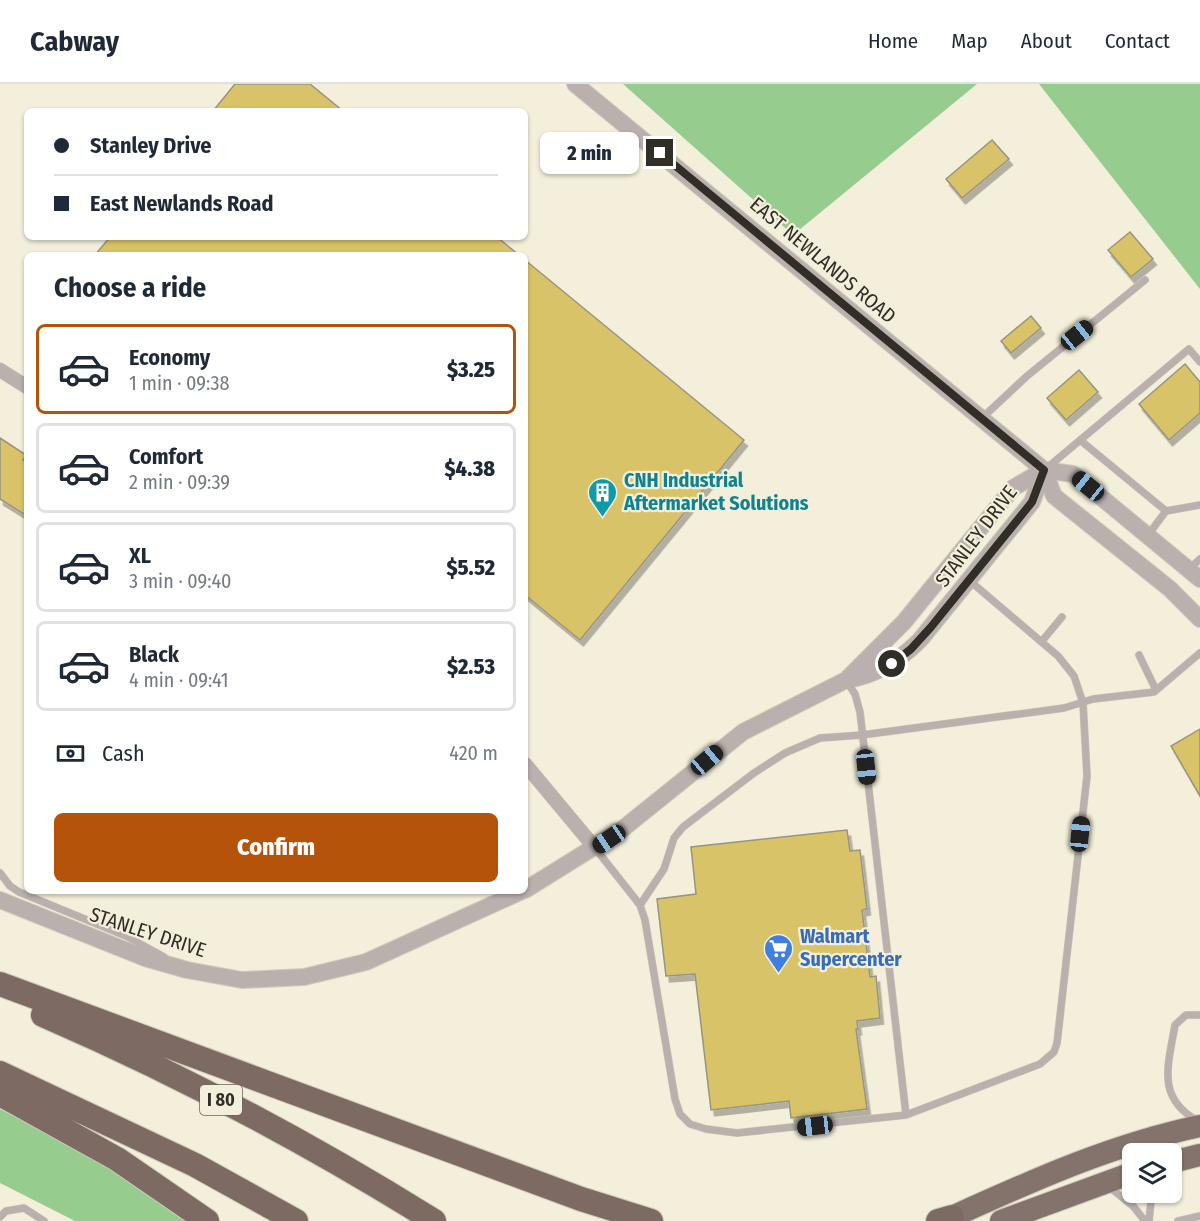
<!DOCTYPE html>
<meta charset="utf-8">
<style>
:root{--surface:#fff;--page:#f2f2f3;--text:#1f2937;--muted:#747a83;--line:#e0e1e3;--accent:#b45309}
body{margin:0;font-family:"Fira Sans Condensed",sans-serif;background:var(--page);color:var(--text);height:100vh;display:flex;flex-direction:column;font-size:22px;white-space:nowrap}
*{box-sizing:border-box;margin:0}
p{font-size:20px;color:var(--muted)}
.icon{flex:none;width:33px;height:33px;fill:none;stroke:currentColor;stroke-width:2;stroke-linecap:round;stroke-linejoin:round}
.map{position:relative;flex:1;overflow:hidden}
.details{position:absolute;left:24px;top:168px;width:504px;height:642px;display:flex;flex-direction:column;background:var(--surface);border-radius:9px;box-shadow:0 2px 4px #0004}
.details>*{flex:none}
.top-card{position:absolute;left:24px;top:24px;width:504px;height:132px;border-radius:9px;box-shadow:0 2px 4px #0004;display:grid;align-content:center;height:132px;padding:0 30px;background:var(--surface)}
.controls{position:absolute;left:1122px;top:1059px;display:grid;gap:12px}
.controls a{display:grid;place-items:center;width:60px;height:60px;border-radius:9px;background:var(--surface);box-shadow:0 2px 4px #0004;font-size:30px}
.end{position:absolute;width:27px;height:27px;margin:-14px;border:8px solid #302e27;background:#fff;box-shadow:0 0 0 3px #fff}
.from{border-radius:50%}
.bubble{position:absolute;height:42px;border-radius:9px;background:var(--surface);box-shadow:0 2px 4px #0004;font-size:20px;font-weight:800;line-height:42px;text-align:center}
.car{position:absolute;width:18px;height:36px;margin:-18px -9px;border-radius:8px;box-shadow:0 0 4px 2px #0007;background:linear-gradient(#222 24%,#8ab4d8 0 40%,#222 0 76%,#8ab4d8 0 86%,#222 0)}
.top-card b{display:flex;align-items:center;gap:21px;height:57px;font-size:22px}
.top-card b+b{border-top:2px solid var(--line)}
.top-card i{width:15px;height:15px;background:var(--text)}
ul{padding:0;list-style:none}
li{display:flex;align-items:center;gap:18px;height:90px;margin:0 12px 9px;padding:0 18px;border:3px solid var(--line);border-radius:9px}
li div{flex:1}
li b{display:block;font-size:22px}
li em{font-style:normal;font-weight:800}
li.current{border-color:var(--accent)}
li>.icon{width:54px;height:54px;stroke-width:1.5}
h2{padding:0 30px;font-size:27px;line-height:72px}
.pay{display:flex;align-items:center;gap:15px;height:66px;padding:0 30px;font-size:22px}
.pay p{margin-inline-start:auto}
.primary-button{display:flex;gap:12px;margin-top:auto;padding:12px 30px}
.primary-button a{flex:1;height:69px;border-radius:9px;background:var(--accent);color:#fff;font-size:24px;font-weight:800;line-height:69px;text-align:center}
header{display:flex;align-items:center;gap:36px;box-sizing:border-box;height:84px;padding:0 30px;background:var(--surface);border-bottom:2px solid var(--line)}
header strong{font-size:28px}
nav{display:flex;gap:33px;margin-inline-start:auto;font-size:21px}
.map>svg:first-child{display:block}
.green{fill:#96cc8e}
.building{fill:#d9c367;stroke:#989482;stroke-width:1.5;filter:url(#shadow)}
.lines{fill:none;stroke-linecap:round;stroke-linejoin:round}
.service-casing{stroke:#d0ccbb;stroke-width:8}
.minor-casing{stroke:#d0ccbb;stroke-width:15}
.tertiary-casing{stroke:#d0ccbb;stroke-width:18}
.trunk-casing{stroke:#d0ccbb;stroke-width:24}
.motorway-casing{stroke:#d0ccbb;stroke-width:26}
.service{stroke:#bab0ad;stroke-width:7}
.minor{stroke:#bab0ad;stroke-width:14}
.tertiary{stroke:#bab0ad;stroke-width:16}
.trunk{stroke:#84736d;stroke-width:22}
.motorway{stroke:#7c6a63;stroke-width:24}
.route{stroke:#302e27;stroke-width:8}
.labels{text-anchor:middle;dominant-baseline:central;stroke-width:4.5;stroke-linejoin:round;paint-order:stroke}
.shield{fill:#f3efdb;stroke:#6a685d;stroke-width:1.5}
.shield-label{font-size:18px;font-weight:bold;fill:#302e27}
.street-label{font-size:20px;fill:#302e27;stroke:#f3efdb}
.culture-label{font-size:20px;font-weight:bold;fill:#0d838f;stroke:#f3efdb;text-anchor:start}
.shop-label{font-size:20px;font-weight:bold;fill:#366cbe;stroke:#f3efdb;text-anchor:start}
</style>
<header>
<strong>Cabway</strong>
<nav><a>Home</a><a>Map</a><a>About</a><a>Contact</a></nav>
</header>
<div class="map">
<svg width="1200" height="1137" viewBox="0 0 1200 1137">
<defs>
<filter id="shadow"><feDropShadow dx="3.5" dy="6" stdDeviation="0" flood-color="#0004"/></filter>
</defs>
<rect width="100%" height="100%" fill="#f3efdb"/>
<path class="green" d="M623 0H977L793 151Z
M1039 0H1200V205Z
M0 1025 130 1093 190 1137H75L0 1099Z"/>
<path class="building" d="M235 0H310L343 27H213Z
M992 56 1009 75 962 114 946 95Z
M1130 148 1153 175 1131 193 1108 166Z
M110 153H497L519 171H95Z
M525 176 744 356 580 556 525 511Z
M1031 232 1041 244 1011 269 1001 257Z
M1185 280 1200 298V329L1169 356 1139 320Z
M1079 286 1098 308 1066 336 1047 314Z
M0 354 26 371 23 376 27 379V432L0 415Z
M1200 645V712L1171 662Z
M847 746 850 767 860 766 867 825 862 826 870 893 876 892 880 934 857 937 858 945H856L867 1025 791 1034 789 1017 711 1026 695 890 666 892 657 815 696 810 691 763Z"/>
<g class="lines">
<defs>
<path id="service" d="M981 335 1027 292 1145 196
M1080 356 1166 427
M1048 383 1189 265 1200 278
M1148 451 1166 427 1200 421
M1189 485 1200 475
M1042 557 1062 533
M1139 571 1156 606
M847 598 855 610 860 628 906 1031
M595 764 640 821 645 836 675 1015 680 1030 690 1040 706 1045 737 1049 906 1031 1040 980 1054 968 1057 959 1087 692 1083 619 1074 592 1058 572 970 497
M0 789 10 802 19 808 126 852 164 873
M640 821 664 785 674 754 683 743 754 689 785 669 820 654 862 651 1064 624 1093 615 1154 608 1200 569
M1198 1037C1156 1014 1168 982 1175 941L1186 931H1200
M1108 1102 1133 1122 1145 1137
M0 1133 6 1127 24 1124 44 1137
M1149 1137 1152 1108
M1178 1137 1200 1132"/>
<path id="minor" d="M0 286 27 303
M525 680 595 764"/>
<path id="tertiary" d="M575 0 1044 386 1054 412 1170 505 1200 535
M1044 386 1073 390 1200 495
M846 596C876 592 899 577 920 556L1032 418 1044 386
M525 806 620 747 743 648 846 596 904 538 1013 404 1044 386
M0 816 145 874 187 886 242 896 304 893 366 878 522 807"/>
<path id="trunk" d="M1172 1078 1200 1071
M943 1137C1027 1099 1109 1061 1200 1042
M1001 1137 1132 1089"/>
<path id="motorway" d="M0 900 581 1115 651 1137
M43 931C179 990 309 1059 434 1137
M0 989 195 1081 296 1137
M0 1010 117 1075 207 1137
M938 1137 952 1133"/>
</defs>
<use href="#service" class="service-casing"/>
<use href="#minor" class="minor-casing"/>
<use href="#tertiary" class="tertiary-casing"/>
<use href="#trunk" class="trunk-casing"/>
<use href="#motorway" class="motorway-casing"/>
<use href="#service" class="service"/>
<use href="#minor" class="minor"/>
<use href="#tertiary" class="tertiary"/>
<use href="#trunk" class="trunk"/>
<use href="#motorway" class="motorway"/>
</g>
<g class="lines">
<path class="route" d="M660 69 1044 386 1032 418 931 543 911 565 892 580"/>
</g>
<defs>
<symbol id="building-pin" viewBox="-11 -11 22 30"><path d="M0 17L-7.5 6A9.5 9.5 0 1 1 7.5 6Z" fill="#0f9aa8" stroke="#f3efdb"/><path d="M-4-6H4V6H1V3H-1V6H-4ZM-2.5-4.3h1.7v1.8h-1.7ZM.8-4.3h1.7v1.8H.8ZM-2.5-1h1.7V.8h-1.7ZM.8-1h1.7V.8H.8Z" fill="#fff"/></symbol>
<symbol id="supermarket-pin" viewBox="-11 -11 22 30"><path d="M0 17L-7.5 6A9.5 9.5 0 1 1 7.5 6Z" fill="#3f7fe0" stroke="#f3efdb"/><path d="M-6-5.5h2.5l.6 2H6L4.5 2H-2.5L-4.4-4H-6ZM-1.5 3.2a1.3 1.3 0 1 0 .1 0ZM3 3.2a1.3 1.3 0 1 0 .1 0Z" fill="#fff"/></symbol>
</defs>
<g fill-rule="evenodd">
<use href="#building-pin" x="586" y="392" width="33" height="45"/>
<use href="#supermarket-pin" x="762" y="848" width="33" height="45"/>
</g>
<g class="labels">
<rect class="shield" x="200" y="1001" width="42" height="30" rx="4.5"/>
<g class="shield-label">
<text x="221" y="1016">I 80</text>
</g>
<g class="street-label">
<text transform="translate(823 176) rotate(40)">EAST NEWLANDS ROAD</text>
<text transform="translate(976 452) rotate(-53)">STANLEY DRIVE</text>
<text transform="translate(148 848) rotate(18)">STANLEY DRIVE</text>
</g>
<g class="culture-label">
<text x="624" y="396">CNH Industrial<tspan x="624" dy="23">Aftermarket Solutions</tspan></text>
</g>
<g class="shop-label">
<text x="800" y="852">Walmart<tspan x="800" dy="23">Supercenter</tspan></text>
</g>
</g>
</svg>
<div class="controls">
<a><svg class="icon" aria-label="layers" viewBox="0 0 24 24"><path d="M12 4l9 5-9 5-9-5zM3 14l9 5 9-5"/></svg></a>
</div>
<i class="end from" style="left:892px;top:580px"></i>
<i class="end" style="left:660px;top:69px"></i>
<div class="bubble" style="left:540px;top:48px;width:99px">2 min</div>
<i class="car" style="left:1077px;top:251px;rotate:51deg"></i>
<i class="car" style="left:1088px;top:402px;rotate:309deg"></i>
<i class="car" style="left:707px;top:676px;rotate:50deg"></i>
<i class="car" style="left:866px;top:683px;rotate:174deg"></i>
<i class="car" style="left:1080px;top:750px;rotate:6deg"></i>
<i class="car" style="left:609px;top:755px;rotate:236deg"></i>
<i class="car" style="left:815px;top:1042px;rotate:263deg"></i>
<div class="top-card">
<b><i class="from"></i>Stanley Drive</b>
<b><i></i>East Newlands Road</b>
</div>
<section class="details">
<h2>Choose a ride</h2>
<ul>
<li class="current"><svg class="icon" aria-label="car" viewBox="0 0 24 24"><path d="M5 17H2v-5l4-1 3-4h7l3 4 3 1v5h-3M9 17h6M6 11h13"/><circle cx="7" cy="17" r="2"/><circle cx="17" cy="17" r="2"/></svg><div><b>Economy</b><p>1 min · 09:38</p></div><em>$3.25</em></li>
<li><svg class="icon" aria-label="car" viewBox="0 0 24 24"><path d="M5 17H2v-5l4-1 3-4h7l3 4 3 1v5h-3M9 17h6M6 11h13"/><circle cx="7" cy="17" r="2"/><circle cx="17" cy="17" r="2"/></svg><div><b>Comfort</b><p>2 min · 09:39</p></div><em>$4.38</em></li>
<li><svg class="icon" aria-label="car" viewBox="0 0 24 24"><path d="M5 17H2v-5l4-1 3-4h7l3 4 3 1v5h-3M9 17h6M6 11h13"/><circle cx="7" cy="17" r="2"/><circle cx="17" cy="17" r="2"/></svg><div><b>XL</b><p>3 min · 09:40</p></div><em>$5.52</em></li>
<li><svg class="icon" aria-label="car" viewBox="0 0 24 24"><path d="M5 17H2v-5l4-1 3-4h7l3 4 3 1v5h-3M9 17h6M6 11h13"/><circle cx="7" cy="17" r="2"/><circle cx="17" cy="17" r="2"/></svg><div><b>Black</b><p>4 min · 09:41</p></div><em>$2.53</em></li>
</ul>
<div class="pay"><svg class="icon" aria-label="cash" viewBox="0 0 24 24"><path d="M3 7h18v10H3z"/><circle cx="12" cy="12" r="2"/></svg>Cash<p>420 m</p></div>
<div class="primary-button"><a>Confirm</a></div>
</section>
</div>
